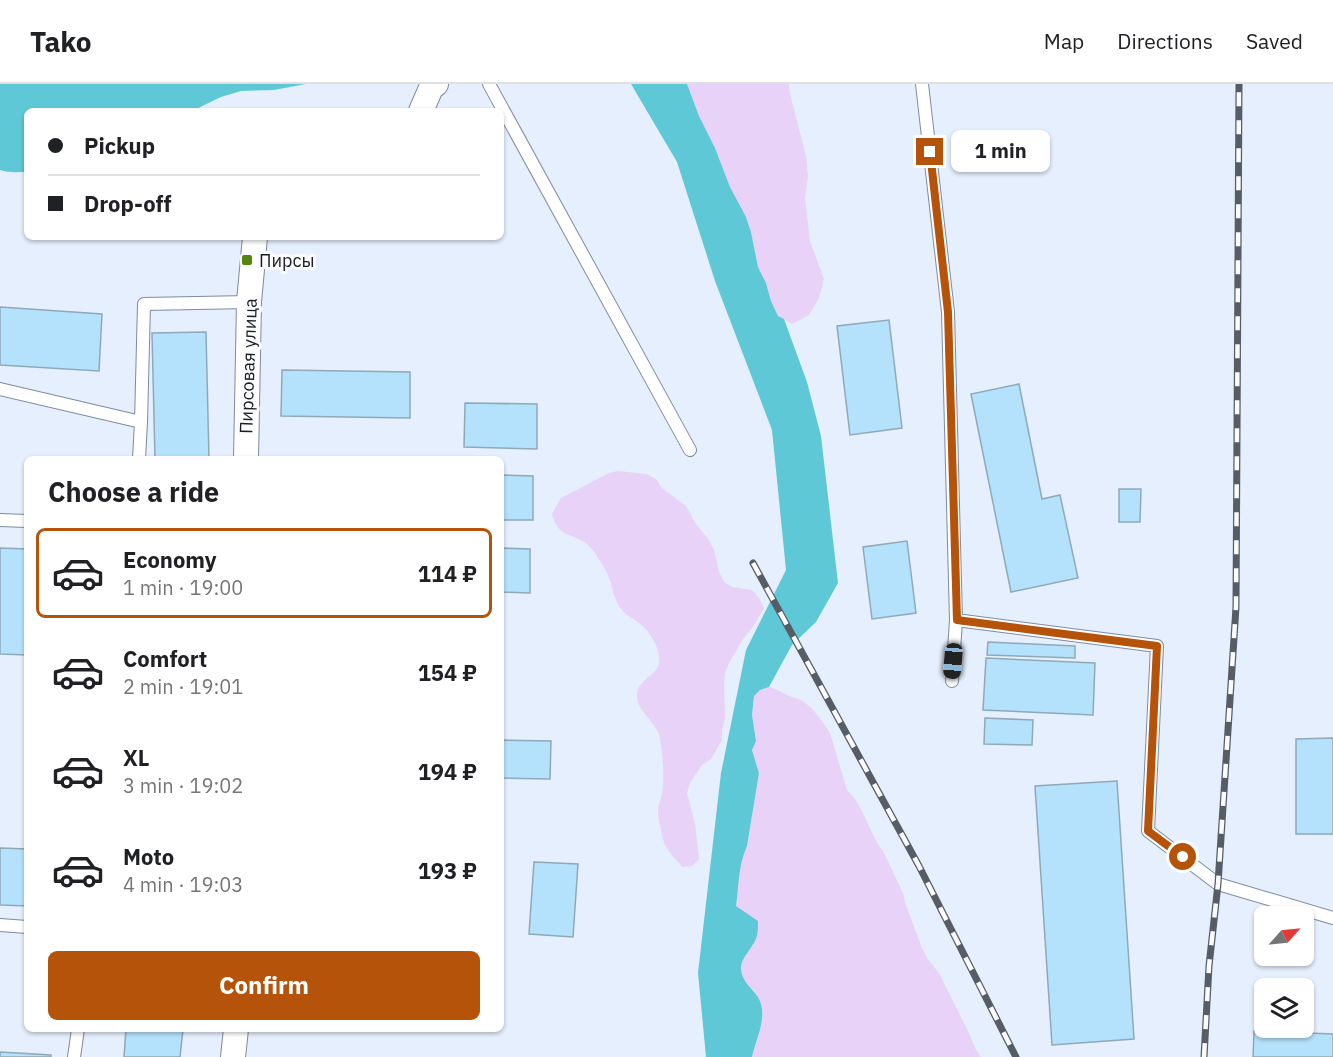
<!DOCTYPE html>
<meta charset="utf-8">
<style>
:root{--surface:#fff;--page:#f2f2f2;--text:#202124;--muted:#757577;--line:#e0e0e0;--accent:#b45309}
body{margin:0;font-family:"IBM Plex Sans",sans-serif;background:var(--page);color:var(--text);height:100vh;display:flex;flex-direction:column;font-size:22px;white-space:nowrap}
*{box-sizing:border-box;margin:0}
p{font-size:20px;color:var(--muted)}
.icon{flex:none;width:33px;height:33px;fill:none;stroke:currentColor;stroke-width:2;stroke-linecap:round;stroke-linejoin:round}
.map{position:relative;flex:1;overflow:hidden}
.drawer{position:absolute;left:24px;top:372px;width:480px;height:576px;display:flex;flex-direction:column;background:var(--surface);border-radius:9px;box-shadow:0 2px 4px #0004}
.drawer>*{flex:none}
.banner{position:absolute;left:24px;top:24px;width:480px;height:132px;border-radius:9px;box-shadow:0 2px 4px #0004;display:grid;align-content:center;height:132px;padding:0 24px;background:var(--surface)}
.needle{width:39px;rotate:63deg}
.tools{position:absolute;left:1254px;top:822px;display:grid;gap:12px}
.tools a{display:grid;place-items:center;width:60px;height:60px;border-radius:9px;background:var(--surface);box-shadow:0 2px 4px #0004;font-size:30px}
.end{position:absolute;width:27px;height:27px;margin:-14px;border:8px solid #b45309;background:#fff;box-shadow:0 0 0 3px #fff}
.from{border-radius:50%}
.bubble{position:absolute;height:42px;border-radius:9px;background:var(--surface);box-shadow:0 2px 4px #0004;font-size:20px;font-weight:800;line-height:42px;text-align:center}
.car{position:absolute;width:18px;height:36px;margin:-18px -9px;border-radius:8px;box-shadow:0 0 4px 2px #0007;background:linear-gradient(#222 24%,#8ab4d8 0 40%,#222 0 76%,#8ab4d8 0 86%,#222 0)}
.banner b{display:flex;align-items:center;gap:21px;height:57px;font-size:22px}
.banner b+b{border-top:2px solid var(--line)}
.banner i{width:15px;height:15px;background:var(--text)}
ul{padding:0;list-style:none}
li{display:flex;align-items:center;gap:18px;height:90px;margin:0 12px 9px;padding:0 12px;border:3px solid transparent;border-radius:9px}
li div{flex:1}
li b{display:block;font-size:22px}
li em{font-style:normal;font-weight:800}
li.active{border-color:var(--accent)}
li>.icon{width:54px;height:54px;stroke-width:1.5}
h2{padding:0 24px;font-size:27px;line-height:72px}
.action{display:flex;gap:12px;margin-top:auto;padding:12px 24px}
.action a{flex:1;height:69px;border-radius:9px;background:var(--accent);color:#fff;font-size:24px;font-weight:800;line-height:69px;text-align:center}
header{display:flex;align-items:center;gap:36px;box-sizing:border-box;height:84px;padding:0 30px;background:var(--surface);border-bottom:2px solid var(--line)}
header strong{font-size:28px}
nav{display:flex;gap:33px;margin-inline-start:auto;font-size:21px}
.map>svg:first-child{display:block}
.green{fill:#e8d2f8}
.water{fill:#5fc8d6}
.building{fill:#b4e2fc;stroke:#8fa9b9;stroke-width:1.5}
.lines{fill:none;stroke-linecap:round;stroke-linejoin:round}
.lane-casing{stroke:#7d8ba1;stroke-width:14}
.street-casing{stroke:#7d8ba1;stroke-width:26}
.lane{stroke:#fff;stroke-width:12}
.street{stroke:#fff;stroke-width:24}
.rail-casing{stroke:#575d67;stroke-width:7}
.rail{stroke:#fbfbfb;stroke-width:4.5;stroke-dasharray:14;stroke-linecap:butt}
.route{stroke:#b45309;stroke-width:8}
.poi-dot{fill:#57830f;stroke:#fbfbfb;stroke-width:2}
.labels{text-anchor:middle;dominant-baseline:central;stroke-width:6;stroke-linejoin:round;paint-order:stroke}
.poi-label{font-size:18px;fill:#181d26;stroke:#fbfbfb;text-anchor:start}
.street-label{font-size:18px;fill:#181d26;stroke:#fbfbfb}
</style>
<header>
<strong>Tako</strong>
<nav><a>Map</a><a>Directions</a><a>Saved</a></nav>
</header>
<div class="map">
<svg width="1333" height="973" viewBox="0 0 1333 973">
<rect width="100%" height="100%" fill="#e6effd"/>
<path class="green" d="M687 0H789L790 10 806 72 808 91 805 114 810 157 824 195 819 214 809 231 792 240 778 232 771 217 766 199 758 183 751 148 746 133 730 103 715 64 699 32Z
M618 387 647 390 656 395 662 404 686 422 696 440 709 456 714 466 719 488 724 498 732 503 752 506 759 514 764 524 753 543 746 551 740 560 729 579 725 589 724 600 725 635 722 646V656L711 675 702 681 690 699 687 709 695 740 699 775 692 782 682 783C677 776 669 769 665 761 663 756 657 731 658 726 658 722 659 721 660 717 662 712 663 705 663 699 664 686 662 666 660 654 656 636 636 628 637 610 638 594 662 591 659 573 658 561 649 546 639 539 633 534 625 531 621 525 613 514 613 503 608 491 604 482 597 472 591 464 577 448 558 456 552 430L561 414 609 389Z
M769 603C776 605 780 607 787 611 791 613 796 614 801 616 814 624 822 637 830 649L847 706C865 723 868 748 883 767L903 809 906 821 922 864 927 874 939 889 969 949 975 964 981 973H752C757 955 769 930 758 913 752 903 741 897 741 885 741 876 753 859 757 851L736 822 738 792 743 771 747 762 759 689 752 666 756 657 752 631 754 612 760 606Z"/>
<path class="water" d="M0 0H306L274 6 241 7 221 13 192 27H27V88C18 88 8 89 0 86Z
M631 0H687L699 32 715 64 730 103 746 133 751 148 758 183 766 199 771 217 778 232 784 235 807 298 821 352 838 499 816 538 792 561 769 603 760 606 754 612 752 631 756 657 752 666 759 689 747 762C738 782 739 801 736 822L758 837C758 842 758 847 757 852 754 863 740 874 741 885 742 898 752 904 758 913 769 931 756 955 752 973H706L698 889 721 689 746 566 786 486 772 346 715 197 677 78Z"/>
<path class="building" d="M0 223 102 230 99 287 0 281Z
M889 236 902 344 850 351 837 242Z
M206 248 209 375H155L152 249Z
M282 286 410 288V334L281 332Z
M1019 300 1042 415 1060 411 1078 494 1011 508 971 310Z
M465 319 537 320V365L464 363Z
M501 391 533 392V436H501Z
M1119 405H1141L1140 438H1119Z
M907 457 916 529 872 535 863 463Z
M0 464 27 465V571L0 570Z
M501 464 530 465V509L501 508Z
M988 558 1075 562V574L987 571Z
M986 574 1095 579 1093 631 983 626Z
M985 634 1033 636 1032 661 984 660Z
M1333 654V750H1296V655Z
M501 656 551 657 550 695 501 694Z
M1117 697 1134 955 1052 961 1035 702Z
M0 764 27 765V822L0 821Z
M534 778 578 780 573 853 529 850Z
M126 945H183L180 973H124Z
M1254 947 1333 950V973H1253Z
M0 968 51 971V973H0Z"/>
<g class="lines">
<defs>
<path id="lane" d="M489 0 690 366
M922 0 948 228 956 536 952 597
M0 305 141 338
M139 375 141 338 144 220 249 218
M0 436 27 437
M956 536 1157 562 1148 747 1218 800 1333 834
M0 841 27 843
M74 973 78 945"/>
<path id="street" d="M421 27 431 4 436 0
M246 375 249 218 255 153
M233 973 236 945"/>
</defs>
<use href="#lane" class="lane-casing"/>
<use href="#street" class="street-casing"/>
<use href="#lane" class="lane"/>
<use href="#street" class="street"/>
<defs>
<path id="rail" d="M753 479 919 782 1016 973
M1204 973 1209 882 1218 800 1236 523 1239 0"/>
</defs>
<use href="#rail" class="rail-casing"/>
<use href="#rail" class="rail"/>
</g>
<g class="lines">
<path class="route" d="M930 68 948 228 957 536 1157 562 1148 747 1183 773"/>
</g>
<rect class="poi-dot" x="241" y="170" width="12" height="12" rx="3"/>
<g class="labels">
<g class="poi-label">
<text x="259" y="176">Пирсы</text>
</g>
<g class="street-label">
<text transform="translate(248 282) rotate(-88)">Пирсовая улица</text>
</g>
</g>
</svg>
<div class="tools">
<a><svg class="needle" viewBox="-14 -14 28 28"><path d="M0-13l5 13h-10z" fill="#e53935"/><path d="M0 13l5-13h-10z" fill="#757577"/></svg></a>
<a><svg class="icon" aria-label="layers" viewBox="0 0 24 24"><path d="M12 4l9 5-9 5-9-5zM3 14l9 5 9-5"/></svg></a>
</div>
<i class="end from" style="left:1183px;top:773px"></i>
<i class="end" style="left:930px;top:68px"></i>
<div class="bubble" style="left:951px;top:46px;width:99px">1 min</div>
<i class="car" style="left:953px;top:577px;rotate:185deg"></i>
<div class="banner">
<b><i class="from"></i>Pickup</b>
<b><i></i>Drop-off</b>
</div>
<section class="drawer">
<h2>Choose a ride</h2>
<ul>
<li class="active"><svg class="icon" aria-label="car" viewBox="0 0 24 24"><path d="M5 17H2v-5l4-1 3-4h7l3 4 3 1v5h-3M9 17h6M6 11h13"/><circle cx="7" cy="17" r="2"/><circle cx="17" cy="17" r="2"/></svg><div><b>Economy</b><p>1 min · 19:00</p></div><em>114 ₽</em></li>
<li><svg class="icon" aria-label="car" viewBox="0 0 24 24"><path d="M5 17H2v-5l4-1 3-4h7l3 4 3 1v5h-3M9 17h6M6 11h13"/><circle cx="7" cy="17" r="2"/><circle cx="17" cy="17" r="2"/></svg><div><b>Comfort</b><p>2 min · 19:01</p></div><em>154 ₽</em></li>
<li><svg class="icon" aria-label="car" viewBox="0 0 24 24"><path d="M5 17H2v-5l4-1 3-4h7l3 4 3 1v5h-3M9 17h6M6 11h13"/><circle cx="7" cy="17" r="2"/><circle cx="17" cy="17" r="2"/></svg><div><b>XL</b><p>3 min · 19:02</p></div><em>194 ₽</em></li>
<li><svg class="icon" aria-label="car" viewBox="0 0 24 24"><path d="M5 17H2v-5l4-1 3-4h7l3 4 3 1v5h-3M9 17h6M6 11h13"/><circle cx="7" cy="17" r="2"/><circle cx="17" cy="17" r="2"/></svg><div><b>Moto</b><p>4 min · 19:03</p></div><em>193 ₽</em></li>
</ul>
<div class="action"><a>Confirm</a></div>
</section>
</div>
